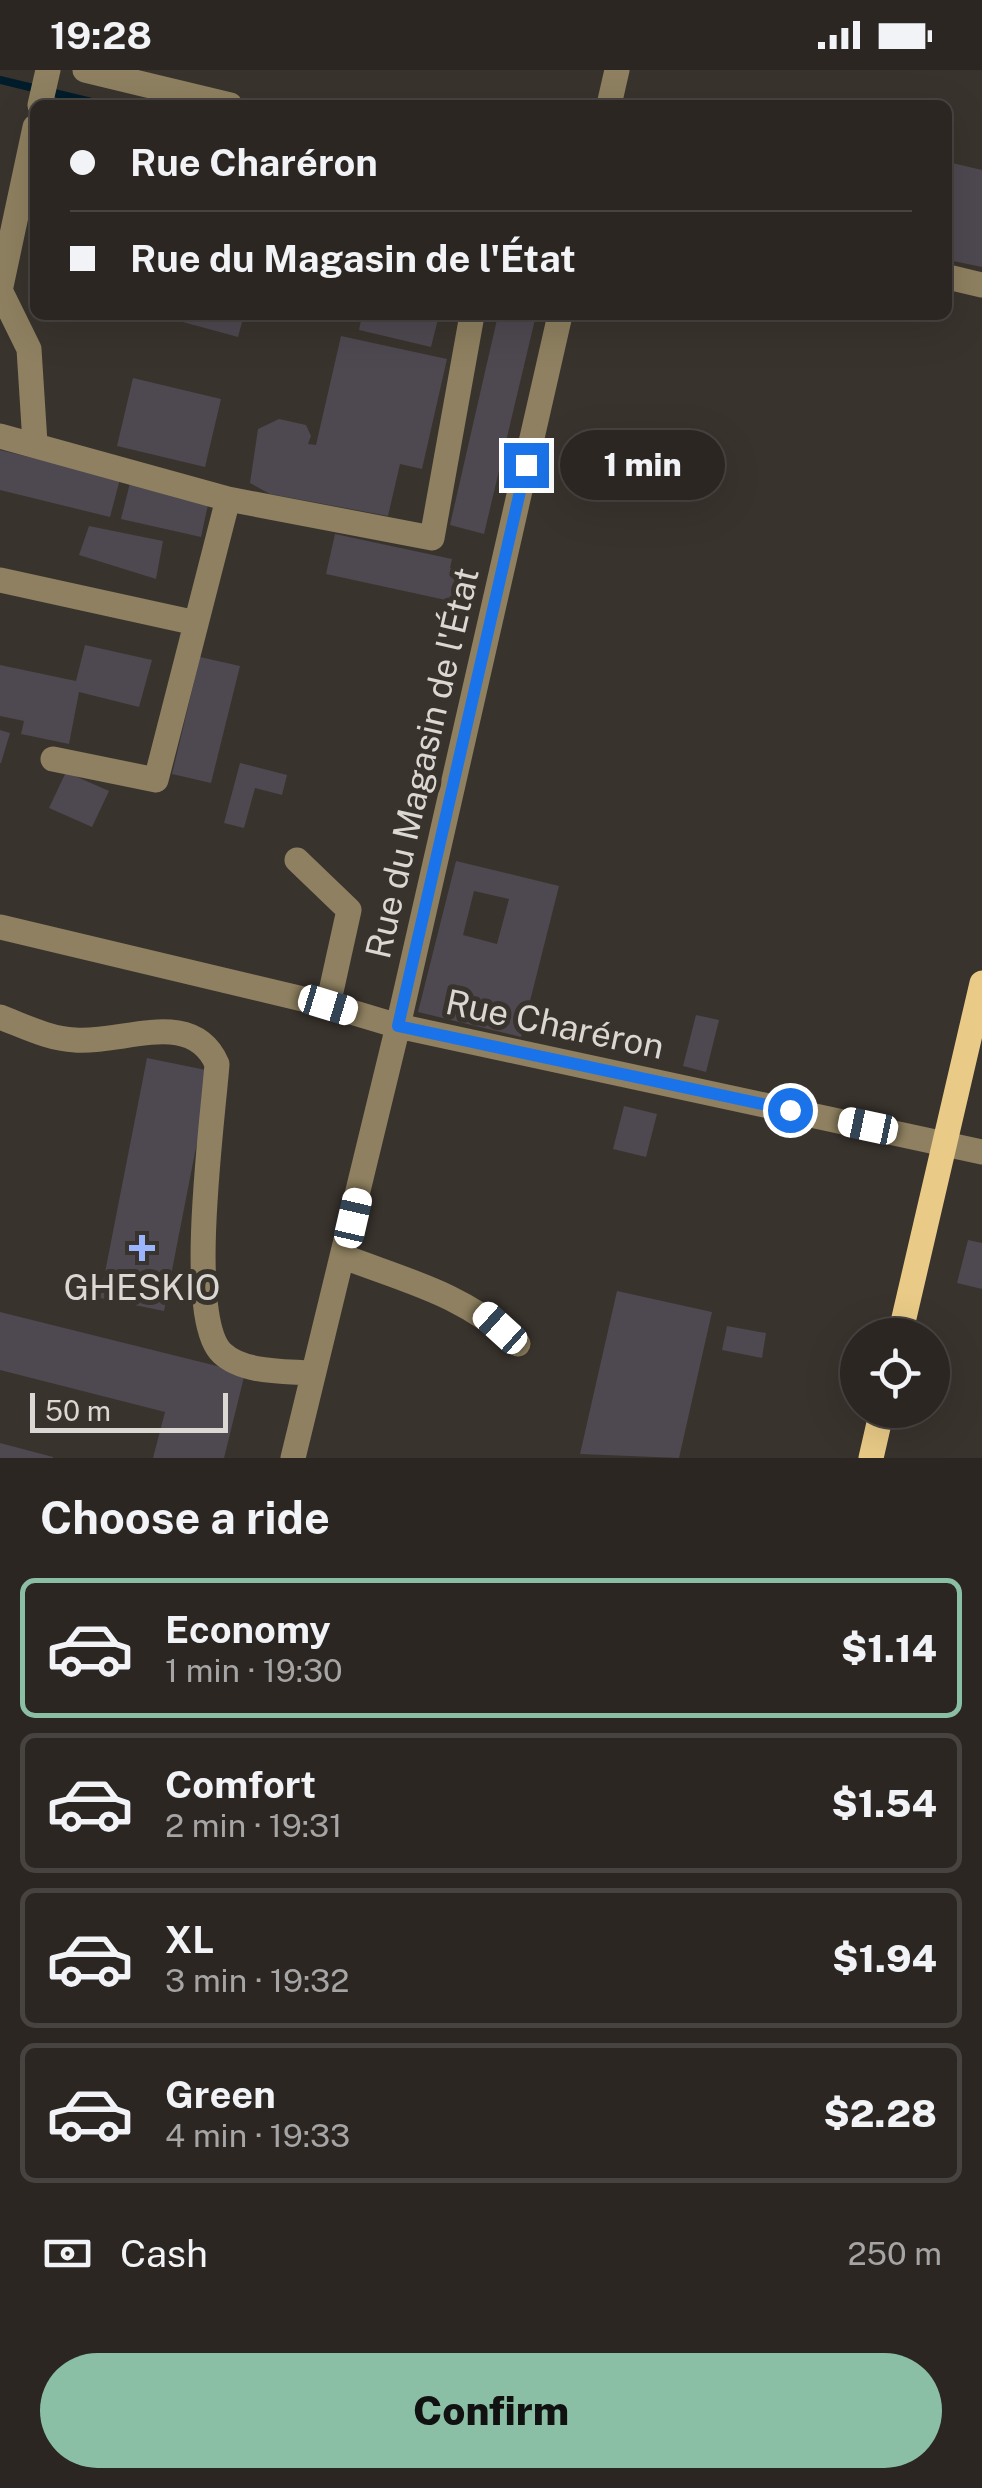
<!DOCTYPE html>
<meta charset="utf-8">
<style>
:root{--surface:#2b2622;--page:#37322f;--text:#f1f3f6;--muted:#a6a5a5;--line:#474340;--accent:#8abfa5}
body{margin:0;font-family:"Public Sans",sans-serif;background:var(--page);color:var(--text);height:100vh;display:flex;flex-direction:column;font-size:38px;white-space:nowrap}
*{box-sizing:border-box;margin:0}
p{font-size:32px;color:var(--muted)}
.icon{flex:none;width:55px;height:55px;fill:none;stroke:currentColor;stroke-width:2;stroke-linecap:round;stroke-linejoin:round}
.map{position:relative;height:1388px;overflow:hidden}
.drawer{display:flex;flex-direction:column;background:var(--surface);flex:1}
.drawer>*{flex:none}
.top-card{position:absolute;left:30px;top:30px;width:922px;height:220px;border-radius:15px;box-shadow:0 10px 40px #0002,0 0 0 2px var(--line);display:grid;align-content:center;height:220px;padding:0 40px;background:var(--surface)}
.controls{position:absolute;left:840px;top:1248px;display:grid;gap:20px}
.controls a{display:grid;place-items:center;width:110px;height:110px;border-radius:50%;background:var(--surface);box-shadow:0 10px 40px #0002,0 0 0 2px var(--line);font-size:50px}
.scale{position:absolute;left:30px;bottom:25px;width:198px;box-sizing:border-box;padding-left:10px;border:5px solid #dbd7d2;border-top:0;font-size:28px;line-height:35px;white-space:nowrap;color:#dbd7d2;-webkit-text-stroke:8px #39332d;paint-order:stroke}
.end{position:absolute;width:45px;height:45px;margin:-22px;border:12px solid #1a73e8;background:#fff;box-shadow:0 0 0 5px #fff}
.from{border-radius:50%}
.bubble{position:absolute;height:70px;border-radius:35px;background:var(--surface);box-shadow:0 10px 40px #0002,0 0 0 2px var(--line);font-size:32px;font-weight:800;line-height:70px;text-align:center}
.car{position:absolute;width:30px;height:60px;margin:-30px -15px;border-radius:12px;box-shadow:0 0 8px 2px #0007;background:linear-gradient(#fff 24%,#345 0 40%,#fff 0 76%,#345 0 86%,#fff 0)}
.top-card b{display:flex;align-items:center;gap:35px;height:95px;font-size:38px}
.top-card b+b{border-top:2px solid var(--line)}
.top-card i{width:25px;height:25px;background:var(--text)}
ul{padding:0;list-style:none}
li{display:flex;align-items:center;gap:30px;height:140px;margin:0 20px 15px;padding:0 20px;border:5px solid var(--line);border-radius:15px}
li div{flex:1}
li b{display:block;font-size:38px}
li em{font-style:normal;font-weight:800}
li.current{border-color:var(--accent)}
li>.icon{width:90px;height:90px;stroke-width:1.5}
h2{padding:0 40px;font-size:45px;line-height:120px}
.pay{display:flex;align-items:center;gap:25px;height:110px;padding:0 40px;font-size:38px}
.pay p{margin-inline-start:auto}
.cta{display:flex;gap:20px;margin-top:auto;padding:20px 40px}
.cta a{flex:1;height:115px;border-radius:60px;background:var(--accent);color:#111;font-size:40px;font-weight:800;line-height:115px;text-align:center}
.status{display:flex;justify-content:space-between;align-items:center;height:70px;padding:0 50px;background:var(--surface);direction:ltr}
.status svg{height:28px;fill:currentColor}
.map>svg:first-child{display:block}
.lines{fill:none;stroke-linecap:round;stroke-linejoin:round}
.stream{stroke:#001c2a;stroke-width:8}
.building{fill:#4e4850;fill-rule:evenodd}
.minor{stroke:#8e8060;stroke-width:25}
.major{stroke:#e9cb87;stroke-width:25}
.route{stroke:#1a73e8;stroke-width:12}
.poi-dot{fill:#9ab5fd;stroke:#39332d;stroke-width:4}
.labels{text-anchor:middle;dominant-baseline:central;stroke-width:10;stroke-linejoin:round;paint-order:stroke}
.street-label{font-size:35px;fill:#dbd7d2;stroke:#39332d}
.poi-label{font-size:35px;fill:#dbd7d2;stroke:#39332d}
</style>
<div class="status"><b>19:28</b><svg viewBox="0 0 49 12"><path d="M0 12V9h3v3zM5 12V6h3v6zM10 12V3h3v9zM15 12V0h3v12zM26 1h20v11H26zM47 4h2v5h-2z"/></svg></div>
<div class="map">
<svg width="982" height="1388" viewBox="0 0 982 1388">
<rect width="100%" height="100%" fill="#39332d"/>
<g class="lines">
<path class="stream" d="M0 10 104 35"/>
</g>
<path class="building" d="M948 92 982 100V197L948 190Z
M157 245H244L238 267Z
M362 245H439L431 277 359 260Z
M498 245H536L484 464 450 455Z
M341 266 447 289 422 399 400 394 388 446 270 424 250 413 258 359 279 349 306 355 311 366 308 374 316 375Z
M133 308 221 329 205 397 117 376Z
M0 380 120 409 110 447 0 420Z
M130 413 209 430 201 467 121 449Z
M89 456 163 471 156 509 79 485Z
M335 464 452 489 450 498 470 503 464 534 326 504Z
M85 575 152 590 139 637 79 622 69 674 21 664 24 651 0 646V595L76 611Z
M200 587 240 596 211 713 172 704Z
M0 660 10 663 1 693H0Z
M240 693 287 705 282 725 255 718 244 758 224 753Z
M66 702 109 721 92 757 49 738Z
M456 791 559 816 521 967 418 942ZM474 821 509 829 497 874 463 865Z
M696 945 719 950 706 1002 683 996Z
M147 988 211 1001 164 1241 100 1228Z
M624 1036 657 1044 646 1087 613 1079Z
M968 1170 982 1173V1219L957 1213Z
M617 1221 712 1242 679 1388 580 1384Z
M0 1242 245 1303 224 1388H153L165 1342 0 1300Z
M727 1256 766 1263 762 1288 722 1280Z
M0 1373 53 1387V1388H0Z"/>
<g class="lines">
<path class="minor" d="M85 0 230 35
M40 35 48 0
M609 35 617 0
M948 207 982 215
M0 220 29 279 35 373
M0 221 35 57
M0 366 228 429 432 468 472 245
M0 510 196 553
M53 689 156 710 228 429
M297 790 349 840 328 935
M0 857 328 935 398 956 982 1082
M0 947C24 956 49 969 75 970 123 974 192 937 217 994 213 1049 185 1248 222 1283 243 1303 284 1301 311 1303
M344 1187C413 1213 462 1224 518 1274
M293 1388 398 956 560 245"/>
<path class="major" d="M900 1265 982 913
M871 1388 882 1340"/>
</g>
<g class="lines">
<path class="route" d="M526 395 398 956 790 1040"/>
</g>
<path class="poi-dot" d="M137 1163h10v10h10v10h-10v10h-10v-10h-10v-10h10z"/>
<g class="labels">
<g class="street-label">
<text transform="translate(422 693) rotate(-77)">Rue du Magasin de l'État</text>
<text transform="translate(555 954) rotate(12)">Rue Charéron</text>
</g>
<g class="poi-label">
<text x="142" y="1217">GHESKIO</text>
</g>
</g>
</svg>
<div class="controls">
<a><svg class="icon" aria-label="locate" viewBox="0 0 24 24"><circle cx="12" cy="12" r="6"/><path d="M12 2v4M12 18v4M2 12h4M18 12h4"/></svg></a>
</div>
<div class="scale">50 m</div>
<i class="end from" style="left:790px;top:1040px"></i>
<i class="end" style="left:526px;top:395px"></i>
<div class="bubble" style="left:560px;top:360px;width:165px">1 min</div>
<i class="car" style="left:328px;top:935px;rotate:107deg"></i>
<i class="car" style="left:868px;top:1056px;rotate:282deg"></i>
<i class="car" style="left:353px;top:1148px;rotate:13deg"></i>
<i class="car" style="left:500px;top:1258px;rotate:312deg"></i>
<div class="top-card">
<b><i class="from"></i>Rue Charéron</b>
<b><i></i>Rue du Magasin de l'État</b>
</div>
</div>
<section class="drawer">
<h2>Choose a ride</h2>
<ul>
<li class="current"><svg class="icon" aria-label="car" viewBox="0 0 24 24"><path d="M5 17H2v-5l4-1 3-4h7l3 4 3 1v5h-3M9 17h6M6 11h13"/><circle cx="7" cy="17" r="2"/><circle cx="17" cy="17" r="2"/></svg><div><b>Economy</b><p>1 min · 19:30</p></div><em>$1.14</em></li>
<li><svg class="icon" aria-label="car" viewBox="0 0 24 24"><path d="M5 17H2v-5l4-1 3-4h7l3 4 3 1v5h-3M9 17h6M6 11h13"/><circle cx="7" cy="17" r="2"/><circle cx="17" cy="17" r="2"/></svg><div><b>Comfort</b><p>2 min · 19:31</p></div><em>$1.54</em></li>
<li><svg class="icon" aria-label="car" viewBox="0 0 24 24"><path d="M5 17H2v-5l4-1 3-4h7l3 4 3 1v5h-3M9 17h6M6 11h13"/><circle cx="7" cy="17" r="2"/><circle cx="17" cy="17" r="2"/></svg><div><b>XL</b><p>3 min · 19:32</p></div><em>$1.94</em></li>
<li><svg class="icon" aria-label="car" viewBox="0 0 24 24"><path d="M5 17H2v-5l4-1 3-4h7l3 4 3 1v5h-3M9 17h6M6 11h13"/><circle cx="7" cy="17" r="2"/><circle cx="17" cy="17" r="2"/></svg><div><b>Green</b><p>4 min · 19:33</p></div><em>$2.28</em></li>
</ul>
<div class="pay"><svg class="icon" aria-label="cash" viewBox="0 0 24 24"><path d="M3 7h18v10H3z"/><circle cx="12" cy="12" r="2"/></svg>Cash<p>250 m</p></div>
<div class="cta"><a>Confirm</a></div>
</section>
